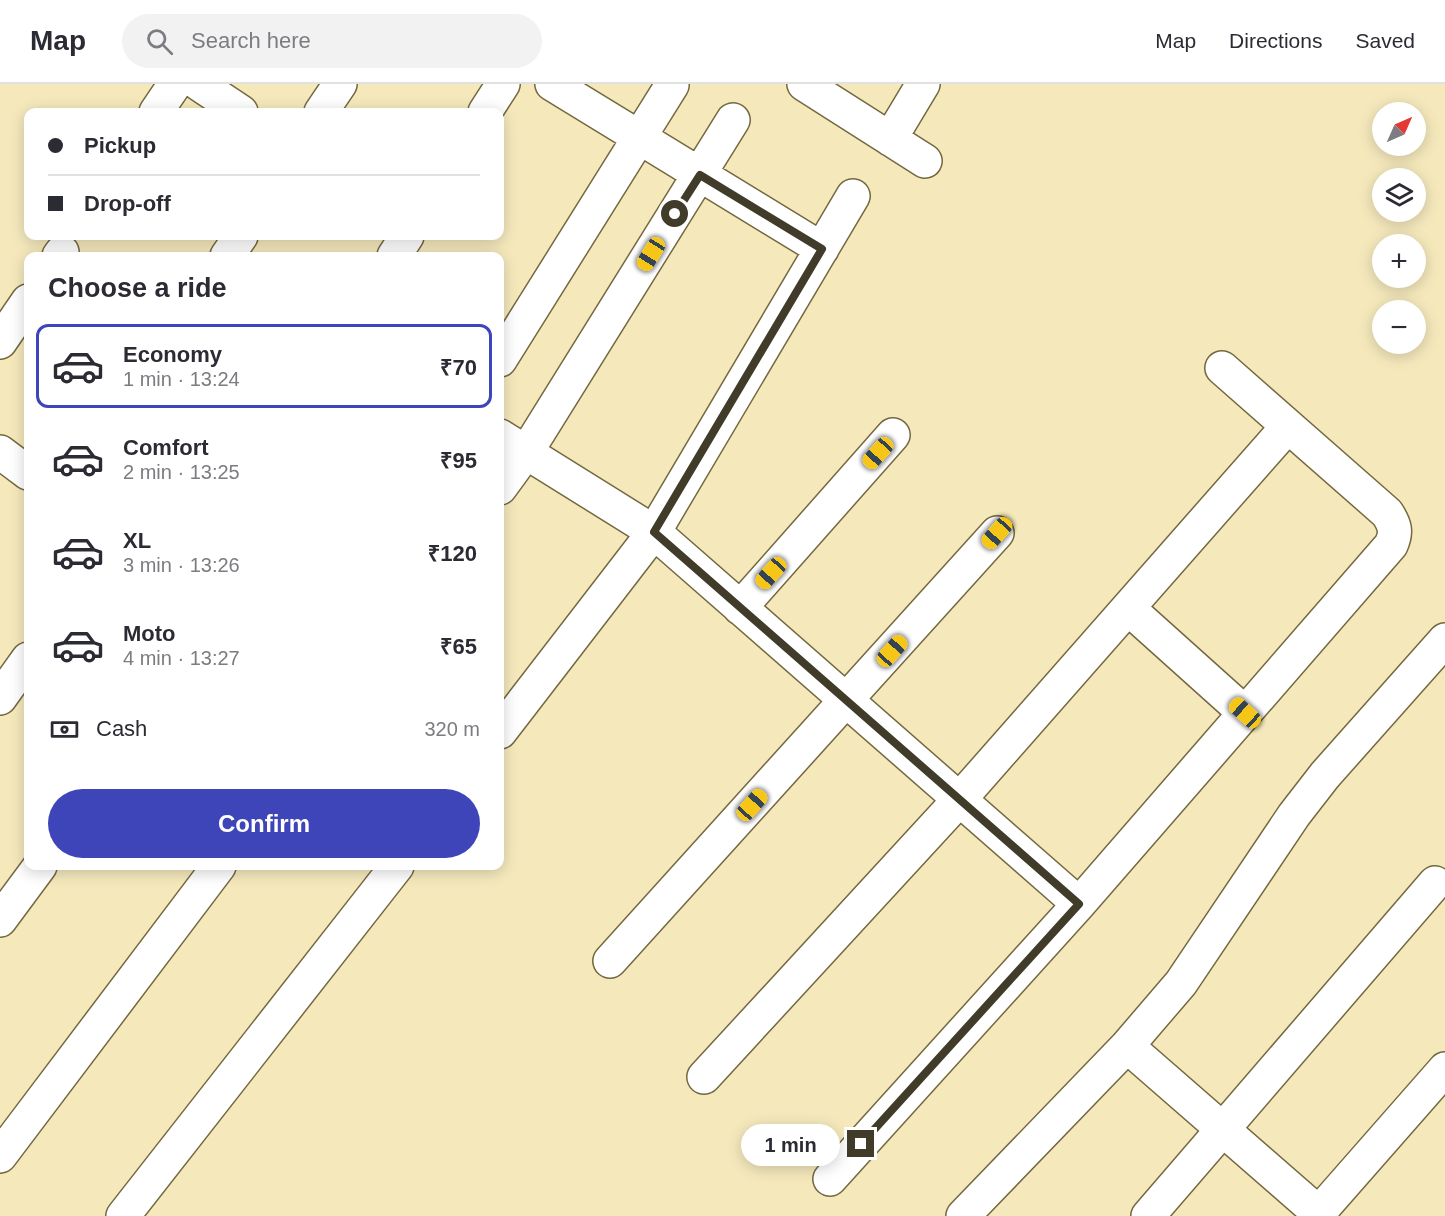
<!DOCTYPE html>
<meta charset="utf-8">
<style>
:root{--surface:#fff;--page:#f2f2f3;--text:#2b2b33;--muted:#7c7c81;--line:#e1e1e2;--accent:#3e45b9}
body{margin:0;font-family:Helvetica,sans-serif;background:var(--page);color:var(--text);height:100vh;display:flex;flex-direction:column;font-size:22px;white-space:nowrap}
*{box-sizing:border-box;margin:0}
p{font-size:20px;color:var(--muted)}
.icon{flex:none;width:33px;height:33px;fill:none;stroke:currentColor;stroke-width:2;stroke-linecap:round;stroke-linejoin:round}
.map{position:relative;flex:1;overflow:hidden}
.panel{position:absolute;left:24px;top:168px;width:480px;height:618px;display:flex;flex-direction:column;background:var(--surface);border-radius:12px;box-shadow:0 3px 15px #0003}
.panel>*{flex:none}
.guide{position:absolute;left:24px;top:24px;width:480px;height:132px;border-radius:12px;box-shadow:0 3px 15px #0003;display:grid;align-content:center;height:132px;padding:0 24px;background:var(--surface)}
.needle{width:39px;rotate:45deg}
.buttons{position:absolute;left:1372px;top:18px;display:grid;gap:12px}
.buttons a{display:grid;place-items:center;width:54px;height:54px;border-radius:50%;background:var(--surface);box-shadow:0 3px 15px #0003;font-size:30px}
.end{position:absolute;width:27px;height:27px;margin:-14px;border:8px solid #413c2a;background:#fff;box-shadow:0 0 0 3px #fff}
.from{border-radius:50%}
.bubble{position:absolute;height:42px;border-radius:21px;background:var(--surface);box-shadow:0 3px 15px #0003;font-size:20px;font-weight:800;line-height:42px;text-align:center}
.car{position:absolute;width:18px;height:36px;margin:-18px -9px;border-radius:8px;box-shadow:0 0 4px 2px #0007;background:linear-gradient(#f5c518 24%,#345 0 40%,#f5c518 0 76%,#345 0 86%,#f5c518 0)}
.guide b{display:flex;align-items:center;gap:21px;height:57px;font-size:22px}
.guide b+b{border-top:2px solid var(--line)}
.guide i{width:15px;height:15px;background:var(--text)}
ul{padding:0;list-style:none}
li{display:flex;align-items:center;gap:18px;height:84px;margin:0 12px 9px;padding:0 12px;border:3px solid transparent;border-radius:12px}
li div{flex:1}
li b{display:block;font-size:22px}
li em{font-style:normal;font-weight:800}
li.active{border-color:var(--accent)}
li>.icon{width:54px;height:54px;stroke-width:1.5}
h2{padding:0 24px;font-size:27px;line-height:72px}
.pay{display:flex;align-items:center;gap:15px;height:66px;padding:0 24px;font-size:22px}
.pay p{margin-inline-start:auto}
.primary-button{display:flex;gap:12px;margin-top:auto;padding:12px 24px}
.primary-button a{flex:1;height:69px;border-radius:36px;background:var(--accent);color:#fff;font-size:24px;font-weight:800;line-height:69px;text-align:center}
header{display:flex;align-items:center;gap:36px;box-sizing:border-box;height:84px;padding:0 30px;background:var(--surface);border-bottom:2px solid var(--line)}
header strong{font-size:28px}
nav{display:flex;gap:33px;margin-inline-start:auto;font-size:21px}
.search{width:420px;height:54px;background:var(--page);display:flex;align-items:center;gap:15px;box-sizing:border-box;padding:0 21px;border-radius:33px;color:var(--muted);font-size:22px}
.map>svg:first-child{display:block}
.lines{fill:none;stroke-linecap:round;stroke-linejoin:round}
.minor-casing{stroke:#73683f;stroke-width:36}
.minor{stroke:#fff;stroke-width:33}
.route{stroke:#413c2a;stroke-width:8}
</style>
<header>
<strong>Map</strong>
<div class="search"><svg class="icon" aria-label="search" viewBox="0 0 24 24"><circle cx="10" cy="10" r="6"/><path d="M15 15l6 6"/></svg>Search here</div>
<nav><a>Map</a><a>Directions</a><a>Saved</a></nav>
</header>
<div class="map">
<svg width="1445" height="1132" viewBox="0 0 1445 1132">
<rect width="100%" height="100%" fill="#f5e9bc"/>
<g class="lines">
<defs>
<path id="minor" d="M199 0 241 28
M552 0 822 165
M804 0 925 77
M156 28 175 0
M321 28 340 0
M485 28 503 0
M890 55 923 0
M59 172 62 168
M227 172 241 152
M394 172 407 152
M0 258 28 217
M500 276 672 1
M500 352 654 448 1079 820
M0 368 28 389
M500 404 527 367 733 36
M740 524 893 351
M1128 524 1245 629
M0 614 28 575
M500 648 654 448 853 112
M0 836 40 782
M610 877 997 449
M1127 962 1322 1132
M704 993 959 716 1288 342
M0 1072 219 782
M830 1095 1079 820 1391 461C1397 448 1395 441 1387 429L1222 284
M123 1132 397 782
M963 1132 1127 962 1181 899 1294 731 1325 691 1445 556
M1148 1132 1435 799
M1316 1132 1445 985"/>
</defs>
<use href="#minor" class="minor-casing"/>
<use href="#minor" class="minor"/>
</g>
<g class="lines">
<path class="route" d="M675 130 700 91 822 165 654 448 1079 820 861 1060"/>
</g>
</svg>
<div class="buttons">
<a><svg class="needle" viewBox="-14 -14 28 28"><path d="M0-13l5 13h-10z" fill="#e53935"/><path d="M0 13l5-13h-10z" fill="#7c7c81"/></svg></a>
<a><svg class="icon" aria-label="layers" viewBox="0 0 24 24"><path d="M12 4l9 5-9 5-9-5zM3 14l9 5 9-5"/></svg></a>
<a>+</a>
<a>−</a>
</div>
<i class="end from" style="left:675px;top:130px"></i>
<i class="end" style="left:861px;top:1060px"></i>
<div class="bubble" style="left:741px;top:1040px;width:99px">1 min</div>
<i class="car" style="left:651px;top:170px;rotate:212deg"></i>
<i class="car" style="left:878px;top:369px;rotate:222deg"></i>
<i class="car" style="left:997px;top:449px;rotate:222deg"></i>
<i class="car" style="left:771px;top:489px;rotate:222deg"></i>
<i class="car" style="left:892px;top:567px;rotate:42deg"></i>
<i class="car" style="left:1245px;top:629px;rotate:312deg"></i>
<i class="car" style="left:752px;top:721px;rotate:42deg"></i>
<div class="guide">
<b><i class="from"></i>Pickup</b>
<b><i></i>Drop-off</b>
</div>
<section class="panel">
<h2>Choose a ride</h2>
<ul>
<li class="active"><svg class="icon" aria-label="car" viewBox="0 0 24 24"><path d="M5 17H2v-5l4-1 3-4h7l3 4 3 1v5h-3M9 17h6M6 11h13"/><circle cx="7" cy="17" r="2"/><circle cx="17" cy="17" r="2"/></svg><div><b>Economy</b><p>1 min · 13:24</p></div><em>₹70</em></li>
<li><svg class="icon" aria-label="car" viewBox="0 0 24 24"><path d="M5 17H2v-5l4-1 3-4h7l3 4 3 1v5h-3M9 17h6M6 11h13"/><circle cx="7" cy="17" r="2"/><circle cx="17" cy="17" r="2"/></svg><div><b>Comfort</b><p>2 min · 13:25</p></div><em>₹95</em></li>
<li><svg class="icon" aria-label="car" viewBox="0 0 24 24"><path d="M5 17H2v-5l4-1 3-4h7l3 4 3 1v5h-3M9 17h6M6 11h13"/><circle cx="7" cy="17" r="2"/><circle cx="17" cy="17" r="2"/></svg><div><b>XL</b><p>3 min · 13:26</p></div><em>₹120</em></li>
<li><svg class="icon" aria-label="car" viewBox="0 0 24 24"><path d="M5 17H2v-5l4-1 3-4h7l3 4 3 1v5h-3M9 17h6M6 11h13"/><circle cx="7" cy="17" r="2"/><circle cx="17" cy="17" r="2"/></svg><div><b>Moto</b><p>4 min · 13:27</p></div><em>₹65</em></li>
</ul>
<div class="pay"><svg class="icon" aria-label="cash" viewBox="0 0 24 24"><path d="M3 7h18v10H3z"/><circle cx="12" cy="12" r="2"/></svg>Cash<p>320 m</p></div>
<div class="primary-button"><a>Confirm</a></div>
</section>
</div>
